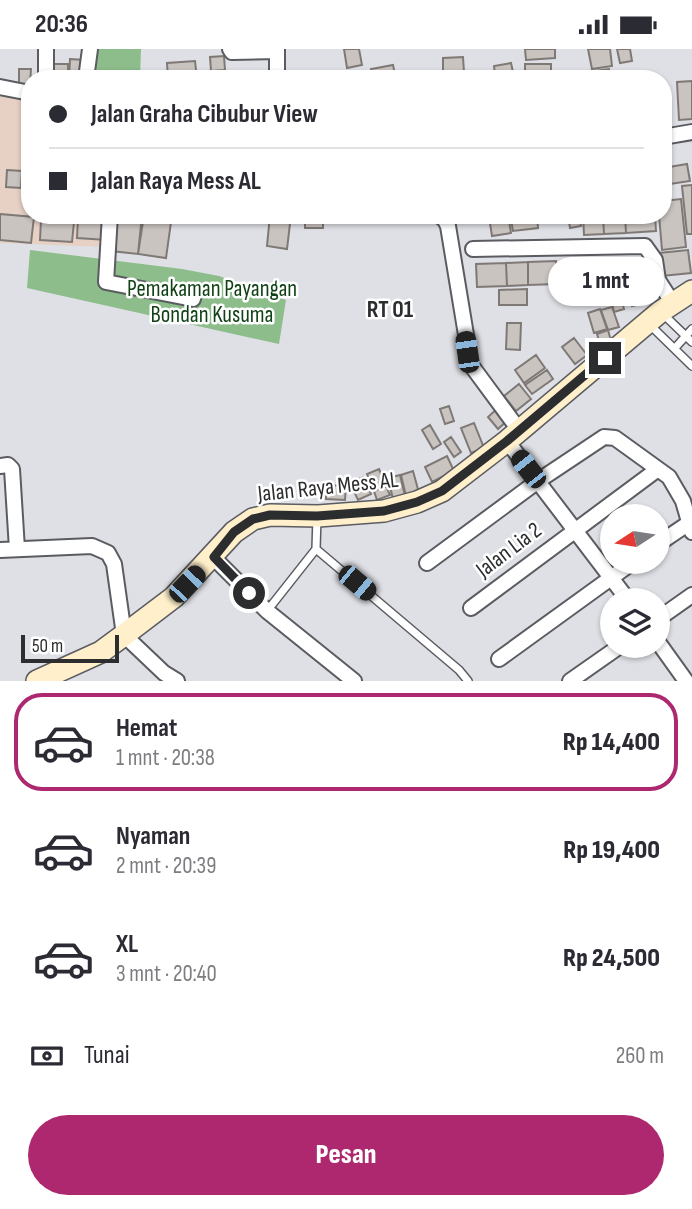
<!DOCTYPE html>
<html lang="id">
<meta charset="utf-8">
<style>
:root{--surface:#fff;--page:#f2f2f3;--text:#2b2b33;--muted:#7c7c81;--line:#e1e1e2;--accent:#ad286f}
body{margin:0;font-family:"Sofia Sans Condensed",sans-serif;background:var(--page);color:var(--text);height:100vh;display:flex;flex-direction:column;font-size:26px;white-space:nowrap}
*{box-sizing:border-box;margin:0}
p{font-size:23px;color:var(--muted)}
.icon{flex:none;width:38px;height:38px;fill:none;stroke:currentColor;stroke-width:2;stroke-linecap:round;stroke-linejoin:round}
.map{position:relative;height:632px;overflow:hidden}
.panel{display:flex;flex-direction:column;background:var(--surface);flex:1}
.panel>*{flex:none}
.guide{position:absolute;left:21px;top:21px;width:651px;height:154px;border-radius:28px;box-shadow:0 2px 5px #0004;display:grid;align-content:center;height:154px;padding:0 28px;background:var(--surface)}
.needle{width:46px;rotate:258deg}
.tools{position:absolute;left:600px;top:455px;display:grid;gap:14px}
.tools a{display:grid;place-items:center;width:70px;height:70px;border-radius:50%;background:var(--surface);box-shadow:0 2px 5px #0004;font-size:35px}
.scale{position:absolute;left:21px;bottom:18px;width:98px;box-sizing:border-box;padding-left:7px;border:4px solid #2c2d2f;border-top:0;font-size:19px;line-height:24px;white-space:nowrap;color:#2c2d2f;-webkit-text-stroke:5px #fff;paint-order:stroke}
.end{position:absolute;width:32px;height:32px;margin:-16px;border:9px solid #2c2d2f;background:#fff;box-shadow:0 0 0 4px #fff}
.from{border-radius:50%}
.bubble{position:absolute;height:49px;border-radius:24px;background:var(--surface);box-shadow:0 2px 5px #0004;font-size:23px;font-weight:800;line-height:49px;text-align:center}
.car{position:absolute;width:21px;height:42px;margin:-21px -10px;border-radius:9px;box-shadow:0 0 5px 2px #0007;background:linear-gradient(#222 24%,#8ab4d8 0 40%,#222 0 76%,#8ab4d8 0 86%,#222 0)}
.guide b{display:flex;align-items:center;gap:24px;height:66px;font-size:26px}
.guide b+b{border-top:2px solid var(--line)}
.guide i{width:18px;height:18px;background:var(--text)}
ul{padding:12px 0 0;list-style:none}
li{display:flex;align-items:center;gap:21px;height:98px;margin:0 14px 10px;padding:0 14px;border:4px solid transparent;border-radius:28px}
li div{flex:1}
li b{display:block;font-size:26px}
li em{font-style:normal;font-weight:800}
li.on{border-color:var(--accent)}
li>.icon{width:63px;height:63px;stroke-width:1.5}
.pay{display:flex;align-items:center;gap:18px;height:77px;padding:0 28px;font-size:26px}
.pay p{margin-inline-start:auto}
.action{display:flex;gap:14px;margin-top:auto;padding:14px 28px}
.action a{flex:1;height:80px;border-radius:42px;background:var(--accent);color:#fff;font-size:28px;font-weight:800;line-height:80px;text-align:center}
.status{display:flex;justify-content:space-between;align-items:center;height:49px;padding:0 35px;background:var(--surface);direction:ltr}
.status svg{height:19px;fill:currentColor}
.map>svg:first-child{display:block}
.education{fill:#e7d1c4}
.green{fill:#8cbd8b}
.building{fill:#cac4c0;stroke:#7f7976;stroke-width:2}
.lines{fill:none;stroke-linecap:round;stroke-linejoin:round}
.lane-casing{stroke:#5a5c61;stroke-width:10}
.street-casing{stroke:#5a5c61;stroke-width:18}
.secondary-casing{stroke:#5a5c61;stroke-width:24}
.lane{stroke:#fff;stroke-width:7}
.street{stroke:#fff;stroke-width:14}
.secondary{stroke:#ffefca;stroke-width:21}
.route{stroke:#2c2d2f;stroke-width:9}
.labels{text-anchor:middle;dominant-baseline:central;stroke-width:5;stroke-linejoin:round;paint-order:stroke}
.park-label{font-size:23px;fill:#114215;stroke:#fff}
.street-label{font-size:23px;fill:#2c2d2f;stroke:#fff}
.neighbourhood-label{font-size:24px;font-weight:bold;fill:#2c2d2f;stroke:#fff}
</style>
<div class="status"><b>20:36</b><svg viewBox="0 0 49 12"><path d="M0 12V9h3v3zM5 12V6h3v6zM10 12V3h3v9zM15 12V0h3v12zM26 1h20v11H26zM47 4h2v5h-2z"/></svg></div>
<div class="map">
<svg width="692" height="632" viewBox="0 0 692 632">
<rect width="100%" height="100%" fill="#dee0e5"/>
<path class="education" d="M0 43 30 47V166H110L108 198 0 194Z"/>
<path class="green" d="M96 0H141L140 30H93Z
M30 201 182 220 219 227 286 251 279 295 27 239Z"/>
<path class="building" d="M344 0H359L362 16 347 19Z
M525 0H555V9L526 11Z
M588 0H610L612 17 592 20Z
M617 0H630L632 12 620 14Z
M224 7 225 21 211 22 210 8Z
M463 8 464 23 443 24V9Z
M70 10 85 11 84 30H69Z
M195 12 197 30H168L167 14Z
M511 14 513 23 495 26 494 17Z
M50 15H68V30H49Z
M525 15H551V30H525Z
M393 16 396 30H372L371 20Z
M19 20H31L30 37 19 38Z
M609 20 610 30H594L593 22Z
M284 26H339V30H284Z
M692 32V70L679 71 677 33Z
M27 107H30V142H23Z
M687 115 690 132 663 136V119Z
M7 121 22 122 21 139 6 138Z
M692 136V185H687L682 137Z
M681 150 686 198 662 201 659 166H663V152Z
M0 165 34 168 31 194 0 191Z
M115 166H142L138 205 111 202Z
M144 166H172L166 209 138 205Z
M270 166H291L287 200 267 197Z
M305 166H323V179H305Z
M508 166 511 184 492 187 489 168Z
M510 166H537L538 179 513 182Z
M568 166H579L581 177 570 179Z
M583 166H603L604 185 584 186Z
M603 166H625L626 184 604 185Z
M625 166H655L656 182 626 184Z
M78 169 108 171 107 191 77 189Z
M41 171 74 173 72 193 40 191Z
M688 201 691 224 662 227 659 204Z
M556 212 557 235 528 236V213Z
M528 213V236L507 237 506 214Z
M506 214 507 237 477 238 476 215Z
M561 214 580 215V234H561Z
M598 215 616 218 618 237 600 238Z
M598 215 600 238 585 240 583 216Z
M616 218 634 219 638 234 618 237Z
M643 236 648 253 632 257 627 241Z
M618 239 624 260 614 263 609 241Z
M527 240V256H499V241Z
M612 258 619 278 608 281 601 261Z
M600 260 607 280 594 284 588 264Z
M507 274H521L520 301 506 300Z
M608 281 611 292 600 295 597 285Z
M574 289 587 306 575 315 562 298Z
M536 306 545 319 524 334 515 321Z
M547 321 553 330 532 345 525 336Z
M519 335 531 350 516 362 504 347Z
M449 357 454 372 445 375 440 360Z
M499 358 509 370 498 380 488 368Z
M474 374 484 399 471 404 461 379Z
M430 376 441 395 433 400 422 381Z
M451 388 461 403 454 408 444 393Z
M447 407 454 422 432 433 425 418Z
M379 420 386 437 374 442 367 425Z
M413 422 419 444 406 447 401 426Z
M400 426 405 447 393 450 388 429Z
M363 428 371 445 358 451 350 434Z
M326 436 346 437 345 451 326 450Z
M386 437 390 446 377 451 374 442Z"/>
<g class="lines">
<defs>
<path id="lane" d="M662 264 692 293
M650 276 692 317
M675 299 692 280
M316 500 459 621 468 632
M267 562 316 500 317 468"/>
<path id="street" d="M230 0 232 3 277 2
M277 0V30
M46 30V0
M86 30 90 0
M0 38 30 44
M663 88 692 83
M110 166 106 233 193 250
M439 166 445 171 448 177 471 316 519 381
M473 200 645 197 655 211 658 231 672 253
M507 392 628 551
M0 417 8 416 12 420 17 500
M658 495 689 474
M0 501 92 497 108 504 114 515 124 586 164 624 177 632
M213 508 267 562 354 632
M427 514 538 432 604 388 615 389 669 428 683 452 692 483
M471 559 658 420
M658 570 692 546
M658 593 686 632
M499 610 633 513
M570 632 620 597"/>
<path id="secondary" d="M37 632 101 603 124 586 174 548 234 483 253 470 270 466 318 467 384 462 417 453 442 442 507 392 660 263 692 242"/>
</defs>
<use href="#lane" class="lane-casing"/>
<use href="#street" class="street-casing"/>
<use href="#secondary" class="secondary-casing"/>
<use href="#lane" class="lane"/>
<use href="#street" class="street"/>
<use href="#secondary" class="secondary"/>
</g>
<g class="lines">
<path class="route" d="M249 544 214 508 234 483 253 470 270 466 317 467 384 462 417 453 442 442 507 392 605 309"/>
</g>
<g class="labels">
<g class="park-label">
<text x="212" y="240">Pemakaman Payangan<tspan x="212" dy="26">Bondan Kusuma</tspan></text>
</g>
<g class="street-label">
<text transform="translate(328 438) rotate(-6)">Jalan Raya Mess AL</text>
<text transform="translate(509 501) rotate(-37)">Jalan Lia 2</text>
</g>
<g class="neighbourhood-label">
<text x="390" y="260">RT 01</text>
</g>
</g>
</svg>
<div class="tools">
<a><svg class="needle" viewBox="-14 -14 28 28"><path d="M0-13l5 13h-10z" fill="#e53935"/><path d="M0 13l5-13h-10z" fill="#7c7c81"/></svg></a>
<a><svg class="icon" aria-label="layers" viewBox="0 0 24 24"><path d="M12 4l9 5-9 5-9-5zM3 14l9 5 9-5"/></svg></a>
</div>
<div class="scale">50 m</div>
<i class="end from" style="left:249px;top:544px"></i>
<i class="end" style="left:605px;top:309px"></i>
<div class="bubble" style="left:548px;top:208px;width:116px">1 mnt</div>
<i class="car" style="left:467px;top:303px;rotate:352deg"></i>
<i class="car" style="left:528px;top:420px;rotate:322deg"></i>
<i class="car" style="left:357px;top:534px;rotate:130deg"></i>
<i class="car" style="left:187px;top:535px;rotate:44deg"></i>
<div class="guide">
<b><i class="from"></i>Jalan Graha Cibubur View</b>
<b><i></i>Jalan Raya Mess AL</b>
</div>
</div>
<section class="panel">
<ul>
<li class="on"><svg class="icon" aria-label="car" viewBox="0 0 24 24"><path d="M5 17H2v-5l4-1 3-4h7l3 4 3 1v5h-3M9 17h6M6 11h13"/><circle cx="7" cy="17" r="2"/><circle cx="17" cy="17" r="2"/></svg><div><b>Hemat</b><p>1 mnt · 20:38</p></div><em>Rp 14,400</em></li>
<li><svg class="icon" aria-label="car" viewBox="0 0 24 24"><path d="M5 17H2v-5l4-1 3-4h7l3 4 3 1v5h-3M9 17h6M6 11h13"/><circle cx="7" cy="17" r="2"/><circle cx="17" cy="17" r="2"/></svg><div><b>Nyaman</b><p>2 mnt · 20:39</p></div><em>Rp 19,400</em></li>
<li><svg class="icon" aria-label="car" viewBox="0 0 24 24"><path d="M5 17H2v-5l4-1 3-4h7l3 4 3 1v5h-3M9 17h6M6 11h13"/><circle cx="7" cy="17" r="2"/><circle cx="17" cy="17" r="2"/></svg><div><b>XL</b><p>3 mnt · 20:40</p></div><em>Rp 24,500</em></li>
</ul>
<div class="pay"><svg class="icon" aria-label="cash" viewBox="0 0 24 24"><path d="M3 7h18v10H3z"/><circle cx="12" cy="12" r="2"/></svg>Tunai<p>260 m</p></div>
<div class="action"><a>Pesan</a></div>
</section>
